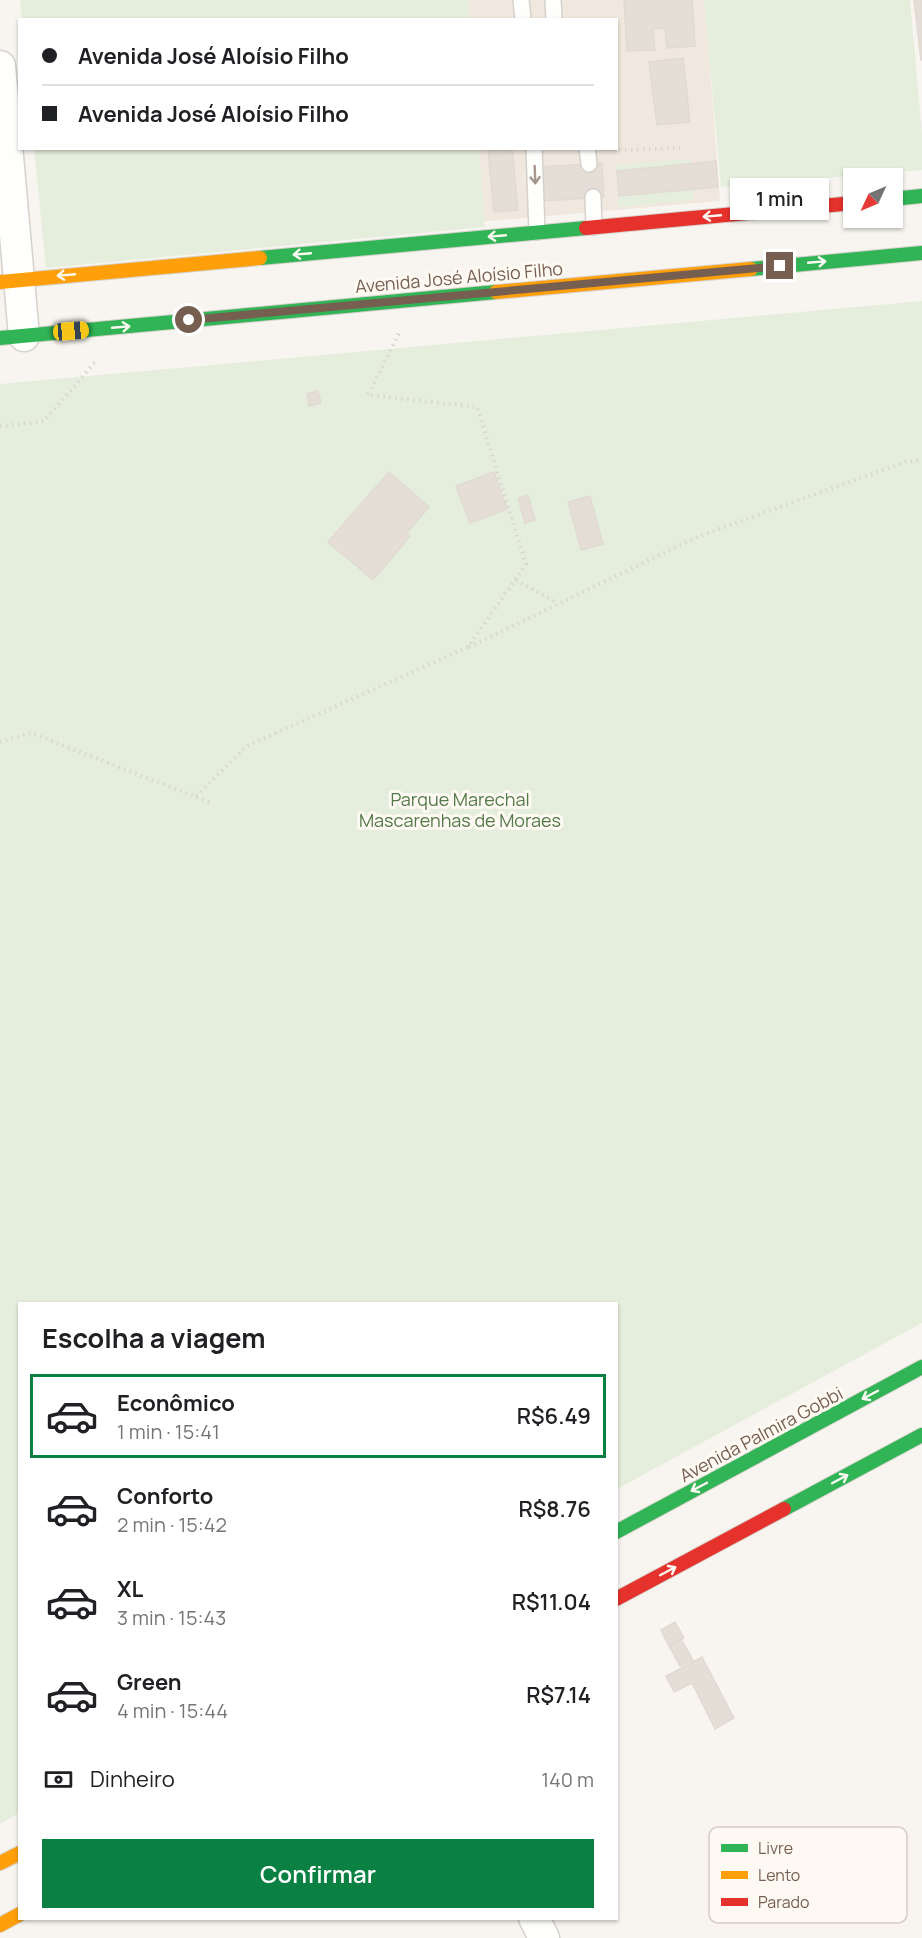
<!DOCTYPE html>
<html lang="pt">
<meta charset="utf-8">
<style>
:root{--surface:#fff;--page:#f2f2f2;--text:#202124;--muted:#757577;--line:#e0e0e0;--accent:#0b8043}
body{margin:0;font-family:Manrope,sans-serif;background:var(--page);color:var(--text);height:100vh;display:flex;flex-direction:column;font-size:22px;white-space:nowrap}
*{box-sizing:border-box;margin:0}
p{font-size:20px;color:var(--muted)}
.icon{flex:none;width:33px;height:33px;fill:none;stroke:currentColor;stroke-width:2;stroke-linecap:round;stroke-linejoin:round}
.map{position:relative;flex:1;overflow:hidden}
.panel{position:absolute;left:18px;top:1302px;width:600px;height:618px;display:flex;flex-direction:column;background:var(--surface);border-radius:0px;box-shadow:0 2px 4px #0004}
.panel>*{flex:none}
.guide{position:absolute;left:18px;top:18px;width:600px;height:132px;border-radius:0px;box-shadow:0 2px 4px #0004;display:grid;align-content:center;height:132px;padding:0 24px;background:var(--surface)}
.needle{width:39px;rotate:226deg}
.fabs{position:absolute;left:843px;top:168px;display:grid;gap:12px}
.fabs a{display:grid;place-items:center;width:60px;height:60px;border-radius:0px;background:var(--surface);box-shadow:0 2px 4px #0004;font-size:30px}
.end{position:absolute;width:27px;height:27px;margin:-14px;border:8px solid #765f50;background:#fff;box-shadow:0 0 0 3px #fff}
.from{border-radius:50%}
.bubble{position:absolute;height:42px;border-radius:0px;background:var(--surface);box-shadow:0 2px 4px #0004;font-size:20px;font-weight:600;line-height:42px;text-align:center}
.car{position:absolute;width:18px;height:36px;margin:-18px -9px;border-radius:8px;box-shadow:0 0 4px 2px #0007;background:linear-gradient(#f5c518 24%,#345 0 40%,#f5c518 0 76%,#345 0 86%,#f5c518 0)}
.guide b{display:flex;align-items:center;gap:21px;height:57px;font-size:22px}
.guide b+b{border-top:2px solid var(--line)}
.guide i{width:15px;height:15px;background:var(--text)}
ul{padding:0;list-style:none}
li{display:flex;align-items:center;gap:18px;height:84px;margin:0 12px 9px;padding:0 12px;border:3px solid transparent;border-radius:0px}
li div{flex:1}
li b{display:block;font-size:22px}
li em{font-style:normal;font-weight:600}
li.current{border-color:var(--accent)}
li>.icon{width:54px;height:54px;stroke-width:1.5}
h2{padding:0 24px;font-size:27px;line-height:72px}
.pay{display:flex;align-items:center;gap:15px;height:66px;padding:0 24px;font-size:22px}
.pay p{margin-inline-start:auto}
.primary-button{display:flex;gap:12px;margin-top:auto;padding:12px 24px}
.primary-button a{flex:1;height:69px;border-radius:0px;background:var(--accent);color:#fff;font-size:24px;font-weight:600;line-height:69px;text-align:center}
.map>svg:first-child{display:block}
.residential{fill:#f0e8de}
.green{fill:#e5eedc}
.building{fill:#e5ded7;stroke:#e1dad2;stroke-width:1.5}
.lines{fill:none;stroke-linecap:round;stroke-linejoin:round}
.lane-casing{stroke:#d6d1cb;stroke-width:18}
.street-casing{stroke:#d6d1cb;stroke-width:33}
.fast-casing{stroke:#d6d1ca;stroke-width:16}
.slow-casing{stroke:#d6d1ca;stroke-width:16}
.jam-casing{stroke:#d6d1ca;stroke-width:16}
.path{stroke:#dad5d0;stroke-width:4;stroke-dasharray:1.5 4.5;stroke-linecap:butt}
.lane{stroke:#fefefd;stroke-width:15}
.street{stroke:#fefefd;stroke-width:30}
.fast{stroke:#30b455;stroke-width:14}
.slow{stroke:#ff9f0a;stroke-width:14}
.jam{stroke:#e5322d;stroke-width:14}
.oneway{stroke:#a6978d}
.oneway2{stroke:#fefaf3}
.route{stroke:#765f50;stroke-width:8}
.labels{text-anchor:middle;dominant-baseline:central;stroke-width:6;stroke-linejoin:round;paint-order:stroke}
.street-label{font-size:18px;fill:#765f50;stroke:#fefaf3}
.park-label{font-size:18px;fill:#547a49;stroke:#fefaf3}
.key{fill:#fefaf3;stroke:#d5ccc2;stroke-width:1.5}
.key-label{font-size:16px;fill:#765f50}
</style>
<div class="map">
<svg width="922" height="1938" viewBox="0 0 922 1938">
<rect width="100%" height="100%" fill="#f8f5f0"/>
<path class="residential" d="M31 0H705L720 201 52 259 43 149 616 148V20H33Z"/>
<path class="green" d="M20 0H468L469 19 22 20Z
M704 0H910L922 134V170L721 187Z
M34 149H479L485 227 46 268Z
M690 159 694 200 619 207 615 165Z
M922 301V1323L617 1489 616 1304H20V1813L0 1824V384Z"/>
<path class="building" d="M624 0H692L695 46 667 48 665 28 653 29 655 50 627 51Z
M914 0H922V60H921Z
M683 58 690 122 657 125 649 62Z
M512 148 518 210 494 212 488 150Z
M716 161 718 187 619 196 617 171Z
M602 163 604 197 543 201 541 167Z
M318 391 321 403 309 406 307 394Z
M389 472 429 507 407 533 410 536 373 580 328 542Z
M494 472 507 509 470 523 456 486Z
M528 495 535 520 525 523 518 498Z
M590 496 603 544 581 550 568 502Z
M675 1622 684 1638 669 1646 661 1630Z
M681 1639 693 1660 680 1666 669 1646Z
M702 1657 734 1718 715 1729 692 1683 674 1692 666 1676Z"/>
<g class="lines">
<defs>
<path id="lane" d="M521 0 523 20
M553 0 554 20
M534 148 537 232
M587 148 589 164
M593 197 594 227"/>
<path id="street" d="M0 66 24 336
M534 1918 544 1938"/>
<path id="fast" d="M892 199 922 196
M260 258 586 228
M751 269 922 253
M0 338 496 292
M784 1509 922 1435
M616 1532 922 1367"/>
<path id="slow" d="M0 282 260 258
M496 292 751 269
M0 1863 20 1853
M0 1925 20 1914"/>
<path id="jam" d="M586 228 854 203
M616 1599 784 1509"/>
</defs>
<use href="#lane" class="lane-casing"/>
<use href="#street" class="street-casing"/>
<use href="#fast" class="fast-casing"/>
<use href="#slow" class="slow-casing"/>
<use href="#jam" class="jam-casing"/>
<path class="path" d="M607 149 626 150 680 148
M0 426 44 421 95 362
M516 580 557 603
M469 647 697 537 905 462 922 460
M0 742 31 733 212 803
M196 796 247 746 468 647 526 564 477 407 368 395 400 331"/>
<use href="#lane" class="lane"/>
<use href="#street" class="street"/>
<use href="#fast" class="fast"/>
<use href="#slow" class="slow"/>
<use href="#jam" class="jam"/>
</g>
<defs><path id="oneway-shaft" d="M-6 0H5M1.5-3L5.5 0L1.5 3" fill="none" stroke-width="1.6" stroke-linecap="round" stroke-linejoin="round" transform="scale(1.5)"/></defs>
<use class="oneway" href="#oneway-shaft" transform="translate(535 175) rotate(88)"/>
<g class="oneway2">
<use href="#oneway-shaft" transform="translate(712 216) rotate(175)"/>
<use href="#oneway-shaft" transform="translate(497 236) rotate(175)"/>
<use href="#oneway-shaft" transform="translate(302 254) rotate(175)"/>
<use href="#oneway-shaft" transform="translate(817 262) rotate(-5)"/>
<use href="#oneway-shaft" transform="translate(66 275) rotate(175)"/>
<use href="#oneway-shaft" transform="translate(121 327) rotate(-5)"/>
<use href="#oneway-shaft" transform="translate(870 1395) rotate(152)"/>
<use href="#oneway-shaft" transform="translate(840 1479) rotate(-28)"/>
<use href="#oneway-shaft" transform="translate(699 1487) rotate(152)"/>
<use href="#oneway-shaft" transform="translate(668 1571) rotate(-28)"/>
</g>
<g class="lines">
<path class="route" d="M189 320 780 266"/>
</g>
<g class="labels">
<g class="street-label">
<text transform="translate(459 277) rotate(-5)">Avenida José Aloísio Filho</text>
<text transform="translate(761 1434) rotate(-28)">Avenida Palmira Gobbi</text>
</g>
<g class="park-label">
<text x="460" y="799">Parque Marechal<tspan x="460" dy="21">Mascarenhas de Moraes</tspan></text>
</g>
</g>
<rect x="709" y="1827" width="198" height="96" rx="9" class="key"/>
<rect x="721" y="1844" width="27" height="8" fill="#30b455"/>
<rect x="721" y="1871" width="27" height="8" fill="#ff9f0a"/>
<rect x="721" y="1898" width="27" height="8" fill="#e5322d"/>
<g class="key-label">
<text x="758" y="1854">Livre</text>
<text x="758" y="1881">Lento</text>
<text x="758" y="1908">Parado</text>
</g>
</svg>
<div class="fabs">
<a><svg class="needle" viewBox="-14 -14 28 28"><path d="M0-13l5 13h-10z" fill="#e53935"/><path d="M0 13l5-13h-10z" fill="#757577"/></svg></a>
</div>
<i class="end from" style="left:189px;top:320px"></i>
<i class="end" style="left:780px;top:266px"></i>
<div class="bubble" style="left:730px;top:178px;width:99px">1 min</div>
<i class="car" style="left:71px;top:331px;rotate:85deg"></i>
<div class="guide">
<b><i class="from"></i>Avenida José Aloísio Filho</b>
<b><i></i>Avenida José Aloísio Filho</b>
</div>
<section class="panel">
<h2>Escolha a viagem</h2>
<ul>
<li class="current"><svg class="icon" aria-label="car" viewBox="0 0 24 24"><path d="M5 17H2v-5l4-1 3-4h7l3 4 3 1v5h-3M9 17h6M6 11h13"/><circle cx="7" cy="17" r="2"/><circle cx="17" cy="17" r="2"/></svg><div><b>Econômico</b><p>1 min · 15:41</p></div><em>R$6.49</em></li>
<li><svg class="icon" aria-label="car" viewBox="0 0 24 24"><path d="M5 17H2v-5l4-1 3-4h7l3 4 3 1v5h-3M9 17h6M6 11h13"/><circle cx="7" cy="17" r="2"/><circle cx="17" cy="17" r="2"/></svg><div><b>Conforto</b><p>2 min · 15:42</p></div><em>R$8.76</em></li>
<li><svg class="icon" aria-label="car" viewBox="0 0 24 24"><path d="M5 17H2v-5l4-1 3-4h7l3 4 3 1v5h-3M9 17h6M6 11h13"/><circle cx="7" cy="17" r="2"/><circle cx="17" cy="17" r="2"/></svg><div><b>XL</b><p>3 min · 15:43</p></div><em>R$11.04</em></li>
<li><svg class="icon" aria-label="car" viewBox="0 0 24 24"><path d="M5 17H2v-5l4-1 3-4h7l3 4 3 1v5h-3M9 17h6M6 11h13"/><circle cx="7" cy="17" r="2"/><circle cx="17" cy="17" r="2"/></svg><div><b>Green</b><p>4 min · 15:44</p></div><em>R$7.14</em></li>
</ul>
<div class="pay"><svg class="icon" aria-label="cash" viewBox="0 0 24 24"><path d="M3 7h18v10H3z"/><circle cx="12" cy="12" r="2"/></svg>Dinheiro<p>140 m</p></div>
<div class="primary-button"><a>Confirmar</a></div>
</section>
</div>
